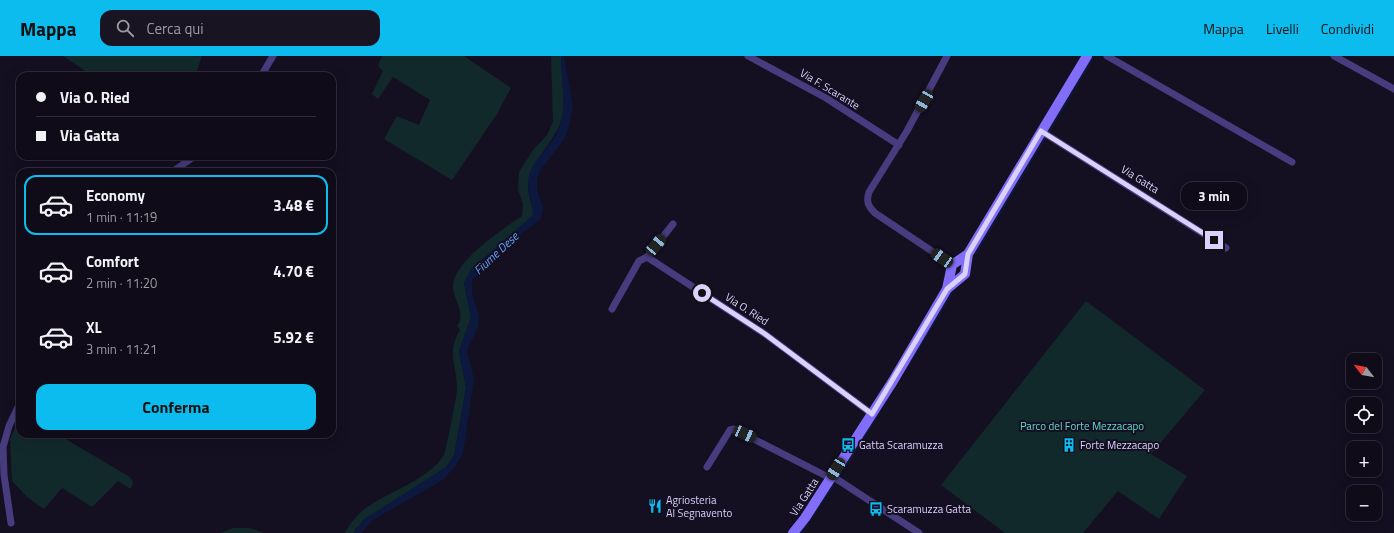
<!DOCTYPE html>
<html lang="it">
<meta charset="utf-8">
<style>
:root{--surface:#0f0b19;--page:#181422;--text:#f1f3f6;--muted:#9b9ba2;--line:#2f2b38;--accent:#0cbcee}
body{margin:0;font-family:"Titillium Web",sans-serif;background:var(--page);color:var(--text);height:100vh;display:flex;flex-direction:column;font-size:15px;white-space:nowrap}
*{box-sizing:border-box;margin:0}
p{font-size:13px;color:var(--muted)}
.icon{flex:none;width:22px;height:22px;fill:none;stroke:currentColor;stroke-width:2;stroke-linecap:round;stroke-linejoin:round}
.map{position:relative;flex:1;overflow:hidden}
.details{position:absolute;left:16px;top:112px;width:320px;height:270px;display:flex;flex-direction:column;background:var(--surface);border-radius:12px;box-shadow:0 4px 16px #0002,0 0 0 1px var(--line)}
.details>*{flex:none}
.hud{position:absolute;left:16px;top:16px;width:320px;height:88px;border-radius:12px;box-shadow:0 4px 16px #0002,0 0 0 1px var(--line);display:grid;align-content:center;height:88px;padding:0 20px;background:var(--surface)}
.needle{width:26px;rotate:301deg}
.tools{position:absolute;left:1346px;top:297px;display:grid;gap:8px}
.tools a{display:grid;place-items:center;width:36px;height:36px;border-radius:8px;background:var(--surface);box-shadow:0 4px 16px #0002,0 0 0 1px var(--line);font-size:20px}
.end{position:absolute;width:18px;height:18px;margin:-9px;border:5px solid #dbd1fd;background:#111;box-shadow:0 0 0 2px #111}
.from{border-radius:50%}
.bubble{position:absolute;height:28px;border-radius:12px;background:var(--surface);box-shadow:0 4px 16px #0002,0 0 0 1px var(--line);font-size:13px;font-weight:700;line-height:28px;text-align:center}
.car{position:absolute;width:12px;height:24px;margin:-12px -6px;border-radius:5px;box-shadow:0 0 3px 1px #0007;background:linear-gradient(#222 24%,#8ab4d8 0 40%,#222 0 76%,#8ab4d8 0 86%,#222 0)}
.hud b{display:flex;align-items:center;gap:14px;height:38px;font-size:15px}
.hud b+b{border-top:1px solid var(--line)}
.hud i{width:10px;height:10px;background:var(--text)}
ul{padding:7px 0 0;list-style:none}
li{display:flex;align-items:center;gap:12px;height:60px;margin:0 8px 6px;padding:0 12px;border:2px solid transparent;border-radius:12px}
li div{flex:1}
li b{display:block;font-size:15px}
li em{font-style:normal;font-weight:700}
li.selected{border-color:var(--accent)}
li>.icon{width:36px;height:36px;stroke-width:1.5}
.action{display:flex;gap:8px;margin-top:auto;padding:8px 20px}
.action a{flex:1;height:46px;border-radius:12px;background:var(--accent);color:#111;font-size:16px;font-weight:700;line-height:46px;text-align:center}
header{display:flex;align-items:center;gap:24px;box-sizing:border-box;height:56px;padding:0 20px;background:var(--accent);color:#111}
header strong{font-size:19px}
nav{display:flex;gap:22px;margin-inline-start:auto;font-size:14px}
.search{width:280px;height:36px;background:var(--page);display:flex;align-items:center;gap:10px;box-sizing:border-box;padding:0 14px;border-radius:12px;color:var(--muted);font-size:15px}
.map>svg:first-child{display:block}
.green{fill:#12292b}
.water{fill:#0c183d}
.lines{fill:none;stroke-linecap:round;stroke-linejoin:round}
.stream{stroke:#0c183d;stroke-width:2}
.street{stroke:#463c7e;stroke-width:7}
.secondary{stroke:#816df8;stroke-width:10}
.route{stroke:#dbd1fd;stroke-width:5}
.labels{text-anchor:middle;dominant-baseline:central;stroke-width:4;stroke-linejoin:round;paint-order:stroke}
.street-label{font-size:11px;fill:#dbd1fd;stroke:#140f21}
.park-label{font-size:11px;fill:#61d9c9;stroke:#140f21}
.poi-label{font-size:11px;fill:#dbd1fd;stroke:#140f21;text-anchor:start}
.water-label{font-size:12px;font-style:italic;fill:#65a2f7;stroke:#140f21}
</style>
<header>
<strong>Mappa</strong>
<div class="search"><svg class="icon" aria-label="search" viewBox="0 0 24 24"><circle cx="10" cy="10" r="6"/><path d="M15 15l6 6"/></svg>Cerca qui</div>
<nav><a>Mappa</a><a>Livelli</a><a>Condividi</a></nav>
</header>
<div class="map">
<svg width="1394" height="477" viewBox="0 0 1394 477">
<rect width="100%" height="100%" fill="#140f21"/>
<path class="green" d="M63 0H202L195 20H93Z
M382 0H464L511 32 497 58 452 124 384 83 397 60 419 69 430 44 393 21 378 43 372 38 383 15 378 10Z
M551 0H561C561 14 566 50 562 62 555 87 531 103 528 129 527 138 533 149 533 159L464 227 471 262 459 295 466 332 454 400 446 411 356 472 354 477H345C351 466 358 457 369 450 392 434 428 424 444 399 446 395 457 339 457 333 457 309 446 297 460 274L457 270C467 257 452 243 453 229 455 204 503 173 522 160L523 148 518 134 519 116 533 94 547 79 553 66Z
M1086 245 1205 334 1151 398 1187 420 1159 463 1118 435 1083 477H1005L941 429Z
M20 361V378H57L130 421 133 426 131 433 118 425 92 451 62 432 44 453 27 441 12 425 10 383Z
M233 472H250L264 477H221Z"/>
<path class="water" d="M561 0H564L573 50 568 74 563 85 540 115 537 122V133L543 152 540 164 510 186 487 208 472 225V237L479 260 478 271 467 295 474 323 463 398 455 411 443 424 373 464 361 477H354L363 464 446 411 454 400 466 332 459 295 471 262 464 227 471 213 533 159C533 146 525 133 529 120 533 103 550 92 557 76 568 54 561 24 561 0Z"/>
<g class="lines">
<path class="stream" d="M976 197 1094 0
M905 314 952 237
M839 421 889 340
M801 477 836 425"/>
<path class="street" d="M748 0 826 42 899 89
M947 0 907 75 869 136C866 146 868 150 875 157L942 202 954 207
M1107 0 1292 106
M1334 0 1394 33
M261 20 273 0
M1041 75 1226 192
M172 116 195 100
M647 201 765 278 872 358
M612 253 639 205 647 201 673 168
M707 411 730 374 734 373 830 422
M832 420 919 477
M11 467 4 419 3 391 9 370 20 347"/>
<path class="secondary" d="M947 233 952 209 968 198 1087 0
M793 477 805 462 893 325 947 233 965 218 968 198"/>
</g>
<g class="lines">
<path class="route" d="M702 237 765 278 872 358 947 233 965 218 968 198 1041 75 1214 184"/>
</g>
<defs>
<symbol id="bus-bare" viewBox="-9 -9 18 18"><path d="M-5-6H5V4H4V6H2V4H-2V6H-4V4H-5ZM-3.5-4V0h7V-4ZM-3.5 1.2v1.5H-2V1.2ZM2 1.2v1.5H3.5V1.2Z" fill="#0cbcee" stroke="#140f21" stroke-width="2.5" paint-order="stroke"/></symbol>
<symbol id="building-bare" viewBox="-9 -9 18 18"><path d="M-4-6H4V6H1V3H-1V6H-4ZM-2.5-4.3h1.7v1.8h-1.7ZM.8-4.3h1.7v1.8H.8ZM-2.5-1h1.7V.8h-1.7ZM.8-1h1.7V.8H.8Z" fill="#0cbcee" stroke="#140f21" stroke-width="2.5" paint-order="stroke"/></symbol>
<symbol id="restaurant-bare" viewBox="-9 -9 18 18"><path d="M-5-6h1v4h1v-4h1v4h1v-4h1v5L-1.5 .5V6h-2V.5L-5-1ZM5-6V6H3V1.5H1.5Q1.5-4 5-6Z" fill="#0cbcee" stroke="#140f21" stroke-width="2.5" paint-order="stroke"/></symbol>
</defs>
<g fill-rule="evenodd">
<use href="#bus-bare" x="838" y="379" width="20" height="20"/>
<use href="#building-bare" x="1059" y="379" width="20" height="20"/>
<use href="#restaurant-bare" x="645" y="440" width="20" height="20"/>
<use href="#bus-bare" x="866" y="443" width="20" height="20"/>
</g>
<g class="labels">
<g class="street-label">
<text transform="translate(830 33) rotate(31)">Via F. Scarante</text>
<text transform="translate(1140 123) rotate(32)">Via Gatta</text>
<text transform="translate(747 253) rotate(33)">Via O. Ried</text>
<text transform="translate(804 441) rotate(-57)">Via Gatta</text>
</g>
<g class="park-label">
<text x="1082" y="370">Parco del Forte Mezzacapo</text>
</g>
<g class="poi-label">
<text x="859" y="389">Gatta Scaramuzza</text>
<text x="1080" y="389">Forte Mezzacapo</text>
<text x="666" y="444">Agriosteria<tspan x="666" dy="13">Al Segnavento</tspan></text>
<text x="887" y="453">Scaramuzza Gatta</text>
</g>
<g class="water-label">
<text transform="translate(496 197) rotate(-43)">Fiume Dese</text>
</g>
</g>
</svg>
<div class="tools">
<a><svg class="needle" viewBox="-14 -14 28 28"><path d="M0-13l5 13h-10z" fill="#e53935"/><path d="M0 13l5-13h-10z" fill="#9b9ba2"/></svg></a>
<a><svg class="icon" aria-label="locate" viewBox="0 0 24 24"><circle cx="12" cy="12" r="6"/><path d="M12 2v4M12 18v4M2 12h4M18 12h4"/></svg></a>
<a>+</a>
<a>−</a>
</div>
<i class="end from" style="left:702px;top:237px"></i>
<i class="end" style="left:1214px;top:184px"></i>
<div class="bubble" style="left:1181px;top:126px;width:66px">3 min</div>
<i class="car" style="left:924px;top:45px;rotate:210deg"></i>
<i class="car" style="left:656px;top:189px;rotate:40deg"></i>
<i class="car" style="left:942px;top:202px;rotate:304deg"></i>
<i class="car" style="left:745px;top:378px;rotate:114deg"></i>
<i class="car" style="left:836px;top:413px;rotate:212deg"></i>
<div class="hud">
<b><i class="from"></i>Via O. Ried</b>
<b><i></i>Via Gatta</b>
</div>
<section class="details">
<ul>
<li class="selected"><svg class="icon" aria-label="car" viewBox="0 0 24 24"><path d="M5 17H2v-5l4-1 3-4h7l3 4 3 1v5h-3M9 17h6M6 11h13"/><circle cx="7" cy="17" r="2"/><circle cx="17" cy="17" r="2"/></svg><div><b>Economy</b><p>1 min · 11:19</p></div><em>3.48 €</em></li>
<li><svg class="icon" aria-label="car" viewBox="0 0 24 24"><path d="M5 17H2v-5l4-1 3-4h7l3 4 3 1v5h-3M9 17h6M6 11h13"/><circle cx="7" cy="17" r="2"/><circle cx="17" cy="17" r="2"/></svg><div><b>Comfort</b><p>2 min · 11:20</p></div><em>4.70 €</em></li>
<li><svg class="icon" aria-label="car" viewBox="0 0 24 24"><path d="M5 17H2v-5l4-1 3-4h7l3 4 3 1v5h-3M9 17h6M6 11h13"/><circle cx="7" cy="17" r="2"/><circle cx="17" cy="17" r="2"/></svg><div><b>XL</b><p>3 min · 11:21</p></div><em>5.92 €</em></li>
</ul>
<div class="action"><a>Conferma</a></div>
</section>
</div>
